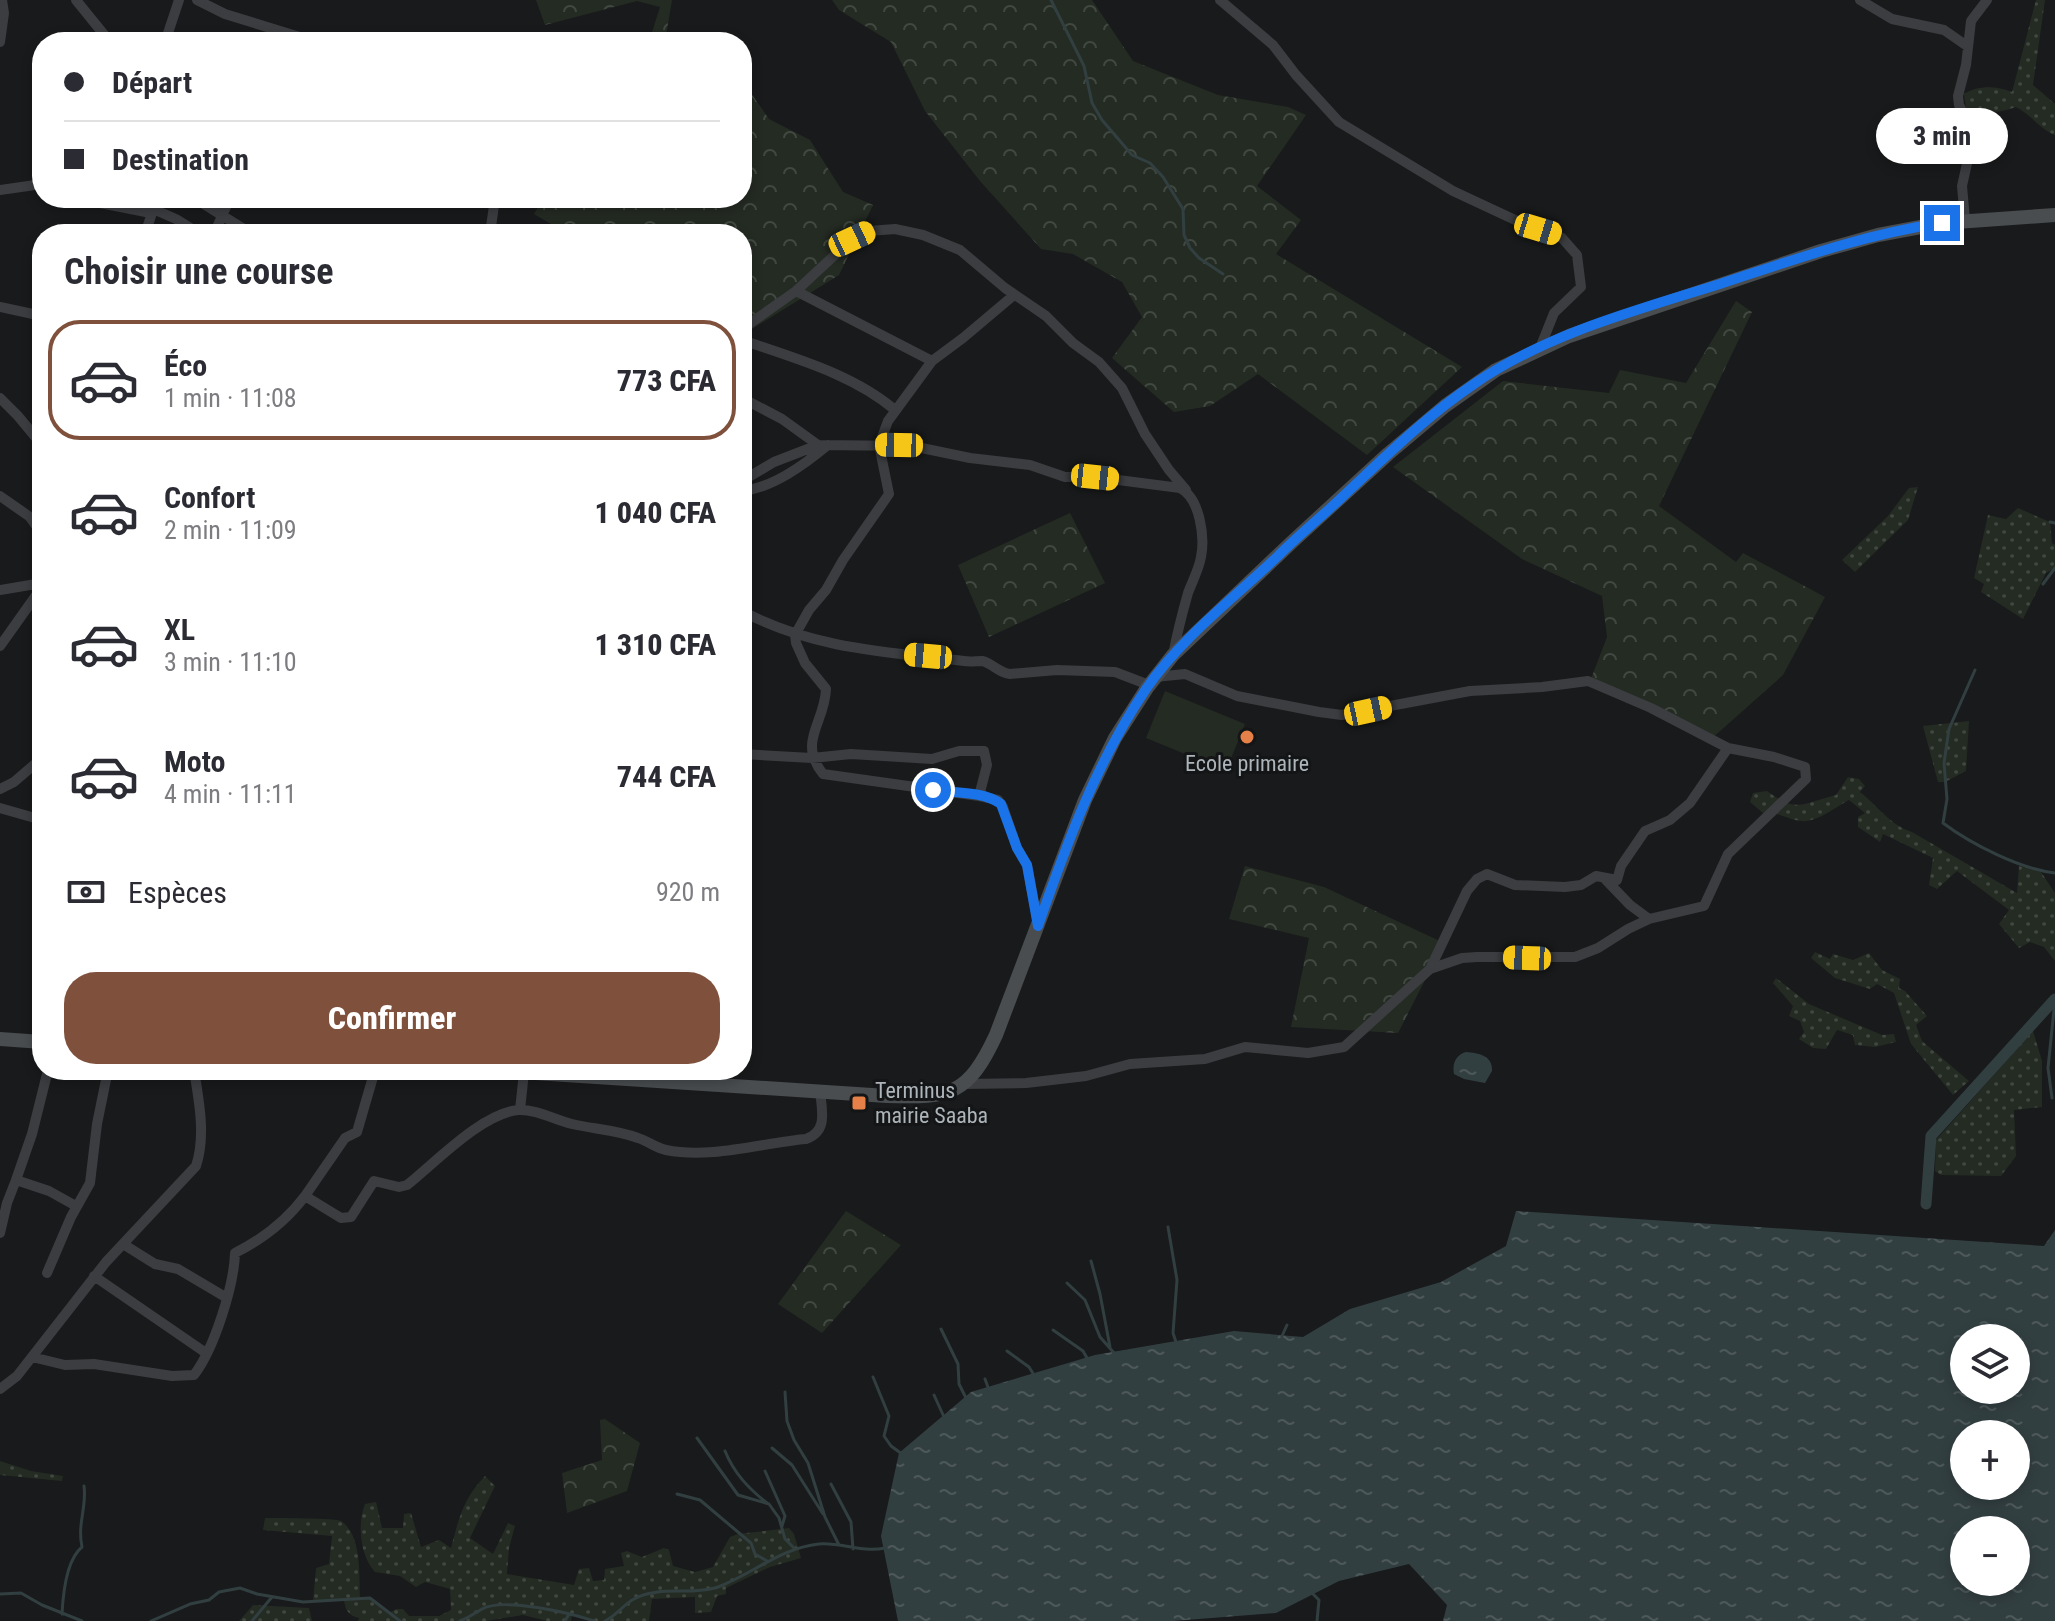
<!DOCTYPE html>
<html lang="fr">
<meta charset="utf-8">
<style>
:root{--surface:#fff;--page:#f7f7f7;--text:#2b2b33;--muted:#7c7c81;--line:#e1e1e2;--accent:#7f513c}
body{margin:0;font-family:"Roboto Condensed",sans-serif;background:var(--page);color:var(--text);height:100vh;display:flex;flex-direction:column;font-size:30px;white-space:nowrap}
*{box-sizing:border-box;margin:0}
p{font-size:26px;color:var(--muted)}
.icon{flex:none;width:44px;height:44px;fill:none;stroke:currentColor;stroke-width:2;stroke-linecap:round;stroke-linejoin:round}
.map{position:relative;flex:1;overflow:hidden}
.sheet{position:absolute;left:32px;top:224px;width:720px;height:856px;display:flex;flex-direction:column;background:var(--surface);border-radius:32px;box-shadow:0 4px 12px #0003}
.sheet>*{flex:none}
.top-card{position:absolute;left:32px;top:32px;width:720px;height:176px;border-radius:32px;box-shadow:0 4px 12px #0003;display:grid;align-content:center;height:176px;padding:0 32px;background:var(--surface)}
.tools{position:absolute;left:1950px;top:1324px;display:grid;gap:16px}
.tools a{display:grid;place-items:center;width:80px;height:80px;border-radius:50%;background:var(--surface);box-shadow:0 4px 12px #0003;font-size:40px}
.end{position:absolute;width:36px;height:36px;margin:-18px;border:10px solid #1a73e8;background:#fff;box-shadow:0 0 0 4px #fff}
.from{border-radius:50%}
.bubble{position:absolute;height:56px;border-radius:28px;background:var(--surface);box-shadow:0 4px 12px #0003;font-size:26px;font-weight:800;line-height:56px;text-align:center}
.car{position:absolute;width:24px;height:48px;margin:-24px -12px;border-radius:10px;box-shadow:0 0 6px 2px #0007;background:linear-gradient(#f5c518 24%,#345 0 40%,#f5c518 0 76%,#345 0 86%,#f5c518 0)}
.top-card b{display:flex;align-items:center;gap:28px;height:76px;font-size:30px}
.top-card b+b{border-top:2px solid var(--line)}
.top-card i{width:20px;height:20px;background:var(--text)}
ul{padding:0;list-style:none}
li{display:flex;align-items:center;gap:24px;height:120px;margin:0 16px 12px;padding:0 16px;border:4px solid transparent;border-radius:32px}
li div{flex:1}
li b{display:block;font-size:30px}
li em{font-style:normal;font-weight:800}
li.active{border-color:var(--accent)}
li>.icon{width:72px;height:72px;stroke-width:1.5}
h2{padding:0 32px;font-size:36px;line-height:96px}
.pay{display:flex;align-items:center;gap:20px;height:88px;padding:0 32px;font-size:30px}
.pay p{margin-inline-start:auto}
.button{display:flex;gap:16px;margin-top:auto;padding:16px 32px}
.button a{flex:1;height:92px;border-radius:32px;background:var(--accent);color:#fff;font-size:32px;font-weight:800;line-height:92px;text-align:center}
.map>svg:first-child{display:block}
.grass{fill:url(#grass-dots)}
.forest{fill:url(#forest-crowns)}
.garden{fill:#242b23}
.water{fill:url(#water-ripples);fill-rule:evenodd}
.lines{fill:none;stroke-linecap:round;stroke-linejoin:round}
.stream{stroke:#323f41;stroke-width:3}
.canal{stroke:#323f41;stroke-width:11}
.street{stroke:#3b3d40;stroke-width:10}
.secondary{stroke:#494d50;stroke-width:14}
.route{stroke:#1a73e8;stroke-width:10}
.poi-dot{fill:#e58048;stroke:#141516;stroke-width:3}
.labels{text-anchor:middle;dominant-baseline:central;stroke-width:6;stroke-linejoin:round;paint-order:stroke}
.poi-label{font-size:22px;fill:#adb5ba;stroke:#141516}
</style>
<div class="map">
<svg width="2055" height="1621" viewBox="0 0 2055 1621">
<defs>
<pattern id="grass-dots" width="8" height="8" patternUnits="userSpaceOnUse" patternTransform="scale(2)"><rect width="8" height="8" fill="#242b23"/><path d="M2 2h.1M6 6h.1" fill="none" stroke="#414841" stroke-width="1.8" stroke-linecap="round"/></pattern>
<pattern id="forest-crowns" width="20" height="18" patternUnits="userSpaceOnUse" patternTransform="scale(2)"><rect width="20" height="18" fill="#242b23"/><path d="M2 6a3 3 0 1 1 6 0M12 15a3 3 0 1 1 6 0" fill="none" stroke="#414841"/></pattern>
<pattern id="water-ripples" width="26" height="14" patternUnits="userSpaceOnUse" patternTransform="scale(2)"><rect width="26" height="14" fill="#323f41"/><path d="M2 4q2-2 4 0t4 0M15 11q2-2 4 0t4 0" fill="none" stroke="#4d585a"/></pattern>
</defs>
<rect width="100%" height="100%" fill="#191a1b"/>
<path class="grass" d="M2036 0H2045L2033 85 2055 104V135C2040 129 2030 114 2016 107 1997 114 1985 113 1966 108L1964 94C1979 85 1996 86 2012 92Z
M1918 487 1908 520 1855 572 1842 560 1888 516 1909 488Z
M2018 508 2050 522 2052 543 2055 545V568L2046 573 2023 619 1981 592 1984 584 1974 578 1988 515 2006 519Z
M1969 721 1966 771 1945 782H1938L1923 726Z
M1848 777 1859 779 1865 786 1860 792C1879 807 1890 825 1912 832L2017 893 2019 866 2041 872 2055 893V961L2044 947 2030 942 2019 948 1999 924 2009 910 1957 871 1937 889 1929 885 1933 858 1883 834 1880 842 1858 827V817L1865 813 1849 800C1836 807 1816 823 1801 821 1786 819 1780 812 1763 813L1750 802 1753 793 1767 791C1798 814 1803 803 1836 795Z
M1815 952 1830 959 1833 954 1853 960 1869 953 1882 970 1900 979 1899 988 1905 991 1927 1016 1916 1025 1922 1041 1969 1081 1953 1095 1911 1044 1894 993 1877 984 1870 989 1835 978 1811 958Z
M1776 978 1809 1004 1882 1035 1894 1034 1896 1042 1875 1047 1855 1045 1853 1035 1837 1030 1826 1049 1813 1048 1799 1039 1804 1032 1800 1021 1789 1016 1793 1006 1773 983Z
M2033 1031 2042 1061V1107L2014 1110 2016 1156 2001 1176 1941 1175 1935 1171 1936 1140Z
M0 1461 31 1471 63 1476 62 1481 0 1475Z
M485 1476 495 1486 470 1538 493 1554 508 1523 515 1526 509 1548 507 1574 574 1585 579 1569 589 1568 593 1581 604 1580 605 1569 624 1566 621 1553 627 1551 642 1557 664 1548 669 1550 673 1566 695 1572 713 1567 730 1537 738 1534 789 1528 794 1534 801 1558 770 1567 726 1588V1594L717 1596 711 1612 695 1613V1597L652 1599 649 1621H594L572 1615 571 1621H547L523 1615 486 1621H358L359 1618C349 1616 345 1610 344 1600L313 1601 316 1568 329 1564 332 1536 263 1530 265 1518C276 1518 335 1518 341 1521 362 1535 359 1574 360 1598H370L389 1613 396 1609H403L409 1616H439L451 1610 450 1589 425 1582 416 1587 400 1576 375 1572C360 1556 357 1524 365 1504L376 1502 382 1528H403L404 1514 411 1513 421 1547 439 1540 451 1548C459 1518 463 1499 485 1476Z
M253 1605 309 1608 312 1621H239Z"/>
<path class="forest" d="M536 0H672L665 42H649L660 7 637 1 545 25Z
M832 0H1092L1133 61 1218 95 1288 107 1306 115 1257 186 1301 220 1276 254 1462 367 1367 455 1258 374 1210 406 1174 412 1112 358 1142 317 1122 282 1073 254 1041 249 980 181 925 111 891 42 839 10Z
M742 80 769 119 810 140 843 192 873 205 839 275 752 329 742 326V234H568L534 214 544 198H742Z
M1736 301 1752 312 1659 506 1736 562 1743 553 1825 597 1783 675 1710 740 1589 684 1607 637 1602 596 1522 559 1393 467 1503 381 1609 393 1620 370 1686 383Z
M1070 513 1105 583 989 637 958 565Z
M1245 866 1324 887 1444 943 1398 1033 1291 1027 1309 938 1229 919Z
M846 1211 901 1245 822 1333 778 1304Z
M605 1419 640 1443 627 1491 567 1513 562 1473 602 1460 600 1420Z"/>
<path class="garden" d="M1165 691 1245 724 1226 771 1146 738Z"/>
<path class="water" d="M1466 1052C1479 1053 1493 1056 1492 1071L1485 1083 1464 1079 1454 1074C1452 1063 1456 1055 1466 1052Z
M1516 1211 2044 1246 2055 1230V1621H1443L1447 1605 1409 1564 1339 1581 1276 1613 1173 1621H898L881 1536 899 1453 971 1392 1095 1355 1234 1331 1303 1337 1350 1309 1441 1282 1506 1246ZM2016 1338V1390H1964V1338ZM1964 1434H2016V1486H1964ZM1964 1530H2016V1582H1964Z"/>
<g class="lines">
<path class="stream" d="M1051 0 1084 66 1092 103 1102 120 1132 155 1150 163 1163 177 1183 209 1184 235 1190 248 1199 258 1223 274
M2050 522 2055 523
M2043 584 2055 568
M1975 670 1949 729 1944 763 1947 799 1943 823C1971 844 2020 869 2055 873
M2052 1098 2048 1068 2055 1000
M1168 1227 1177 1280 1173 1333 1176 1342
M1091 1261 1100 1294 1110 1347
M1067 1283 1085 1300 1100 1337 1115 1354
M941 1329 958 1364 959 1384 967 1400
M1053 1330 1083 1351 1087 1358
M1282 1336 1287 1325
M1007 1351 1029 1367 1034 1375
M873 1377 889 1416 884 1436 891 1446 902 1454
M985 1379 989 1390
M785 1392 787 1421 794 1440 808 1463 825 1517 839 1545
M934 1395 944 1417
M697 1438 738 1495 769 1504 779 1518 785 1539 793 1547
M772 1448 792 1465 823 1514
M725 1451C734 1473 748 1488 767 1503
M765 1471 785 1516 782 1526
M831 1484 851 1522 853 1549
M677 1494 700 1500 751 1543 755 1554 767 1561
M1311 1592 1319 1600 1317 1621
M0 1594 21 1593 42 1605 82 1621
M62 1614C63 1594 66 1560 82 1547 77 1524 87 1507 84 1486
M151 1621 190 1604 209 1600 219 1592 240 1588 257 1594 303 1602 370 1598 400 1621
M252 1621 272 1597
M460 1621C468 1618 475 1613 482 1609 504 1597 570 1613 594 1621
M565 1621 569 1614
M605 1621C617 1615 624 1604 634 1599 659 1585 692 1596 718 1587 753 1574 780 1548 819 1544 841 1542 862 1553 885 1548"/>
<path class="canal" d="M1926 1204 1931 1136 2055 999"/>
<path class="street" d="M76 0 110 42
M197 0 225 14 316 42
M1220 0 1273 45 1296 75 1339 122 1453 191 1513 219 1562 238 1577 255 1581 287 1554 313 1540 348
M1860 0 1892 19 1944 30 1967 46
M0 42 4 13 2 0
M165 42 179 0
M0 190 42 184
M75 198 151 213
M194 198 252 234
M153 209 176 219 200 234
M1965 220 1962 186 1968 159 1976 140 1959 105 1958 96 1966 65 1971 21 1987 0
M145 234 157 198
M214 234 230 198
M490 234 495 198
M796 291 932 361
M0 307 42 316
M742 329 796 291 852 239 869 231 895 229 923 235 960 250 1005 288 1046 316 1073 343 1099 362 1122 388 1145 434 1169 470 1186 490
M742 340C794 358 853 374 895 410
M0 398 18 416 42 445
M742 398 782 419 818 445
M742 481 774 462 818 445 912 446 970 458 1030 465 1065 477H1095L1180 488C1200 498 1205 537 1201 557 1199 569 1192 582 1188 593 1182 614 1177 634 1173 655
M742 491C773 488 805 464 828 445
M0 496 30 517 42 534
M0 590 42 583
M742 611C813 649 886 652 964 661 970 662 976 661 982 661 992 663 999 673 1010 674L1057 670 1115 672 1149 685
M0 646 42 587
M742 754 812 758 851 754 932 759 959 751H984L987 765 979 796 998 800 1003 807 1017 848 1027 865 1038 924
M0 789 14 782 42 758
M979 796 823 774C797 741 825 723 826 689L805 663 796 643 795 635 809 610 826 590 843 560 889 494 879 445 888 421 932 361 963 338 1014 295
M0 808 42 820
M1605 879 1630 905 1649 919
M1430 969 1462 958 1477 957H1575L1598 948 1628 929 1649 919 1704 906 1728 854 1806 779 1805 767 1774 757 1728 748
M964 1084 1026 1083 1086 1076 1130 1064 1205 1059 1245 1047 1308 1053 1344 1047 1430 969 1467 891 1477 879 1487 874 1515 885 1565 887 1581 885 1596 876 1617 880 1621 866 1645 831 1670 820 1690 803 1728 748 1651 708 1588 681 1542 687 1470 691 1342 715 1319 712 1237 696 1185 674 1155 677
M520 1110 524 1072
M16 1180 32 1134 48 1070
M305 1196 345 1138 357 1132 375 1070
M0 1233 7 1203 16 1180 49 1191 76 1206
M123 1244 155 1264 178 1269 227 1298
M47 1273 71 1217 90 1183 97 1124 108 1070
M94 1276 206 1353
M32 1357 65 1365 94 1364 172 1376 194 1375C214 1349 234 1286 235 1253 261 1240 287 1220 305 1196L341 1218 351 1217 374 1181 399 1187 407 1185C436 1162 481 1114 518 1110 536 1109 555 1120 572 1124 593 1129 617 1130 638 1138 648 1141 656 1148 666 1150 711 1159 761 1143 806 1139 828 1131 822 1111 820 1091
M0 1389 17 1376 106 1262 196 1166C206 1136 199 1101 194 1070"/>
<path class="secondary" d="M0 1039 42 1042
M491 1070 887 1096C951 1098 968 1095 996 1035L1085 800 1115 738 1147 688 1173 655 1292 542 1388 454 1445 406 1496 370 1569 336 1821 251 1878 235 1942 223 2055 215"/>
</g>
<g class="lines">
<path class="route" d="M933 790C954 793 984 791 1001 804L1017 848 1027 865 1038 926C1067 843 1096 763 1146 689 1181 638 1233 599 1278 556 1298 536 1320 518 1340 499 1383 459 1425 417 1474 384 1546 334 1637 310 1720 284 1793 260 1865 234 1942 223"/>
</g>
<g class="poi-dot">
<circle cx="1247" cy="737" r="8"/>
<rect x="851" y="1095" width="16" height="16" rx="4"/>
</g>
<g class="labels">
<g class="poi-label">
<text x="1247" y="763">Ecole primaire</text>
<text x="875" y="1090" text-anchor="start">Terminus<tspan x="875" dy="25">mairie Saaba</tspan></text>
</g>
</g>
</svg>
<div class="tools">
<a><svg class="icon" aria-label="layers" viewBox="0 0 24 24"><path d="M12 4l9 5-9 5-9-5zM3 14l9 5 9-5"/></svg></a>
<a>+</a>
<a>−</a>
</div>
<i class="end from" style="left:933px;top:790px"></i>
<i class="end" style="left:1942px;top:223px"></i>
<div class="bubble" style="left:1876px;top:108px;width:132px">3 min</div>
<i class="car" style="left:1538px;top:229px;rotate:107deg"></i>
<i class="car" style="left:852px;top:239px;rotate:65deg"></i>
<i class="car" style="left:899px;top:445px;rotate:271deg"></i>
<i class="car" style="left:1095px;top:477px;rotate:96deg"></i>
<i class="car" style="left:928px;top:656px;rotate:275deg"></i>
<i class="car" style="left:1368px;top:711px;rotate:78deg"></i>
<i class="car" style="left:1527px;top:958px;rotate:272deg"></i>
<div class="top-card">
<b><i class="from"></i>Départ</b>
<b><i></i>Destination</b>
</div>
<section class="sheet">
<h2>Choisir une course</h2>
<ul>
<li class="active"><svg class="icon" aria-label="car" viewBox="0 0 24 24"><path d="M5 17H2v-5l4-1 3-4h7l3 4 3 1v5h-3M9 17h6M6 11h13"/><circle cx="7" cy="17" r="2"/><circle cx="17" cy="17" r="2"/></svg><div><b>Éco</b><p>1 min · 11:08</p></div><em>773 CFA</em></li>
<li><svg class="icon" aria-label="car" viewBox="0 0 24 24"><path d="M5 17H2v-5l4-1 3-4h7l3 4 3 1v5h-3M9 17h6M6 11h13"/><circle cx="7" cy="17" r="2"/><circle cx="17" cy="17" r="2"/></svg><div><b>Confort</b><p>2 min · 11:09</p></div><em>1 040 CFA</em></li>
<li><svg class="icon" aria-label="car" viewBox="0 0 24 24"><path d="M5 17H2v-5l4-1 3-4h7l3 4 3 1v5h-3M9 17h6M6 11h13"/><circle cx="7" cy="17" r="2"/><circle cx="17" cy="17" r="2"/></svg><div><b>XL</b><p>3 min · 11:10</p></div><em>1 310 CFA</em></li>
<li><svg class="icon" aria-label="car" viewBox="0 0 24 24"><path d="M5 17H2v-5l4-1 3-4h7l3 4 3 1v5h-3M9 17h6M6 11h13"/><circle cx="7" cy="17" r="2"/><circle cx="17" cy="17" r="2"/></svg><div><b>Moto</b><p>4 min · 11:11</p></div><em>744 CFA</em></li>
</ul>
<div class="pay"><svg class="icon" aria-label="cash" viewBox="0 0 24 24"><path d="M3 7h18v10H3z"/><circle cx="12" cy="12" r="2"/></svg>Espèces<p>920 m</p></div>
<div class="button"><a>Confirmer</a></div>
</section>
</div>
